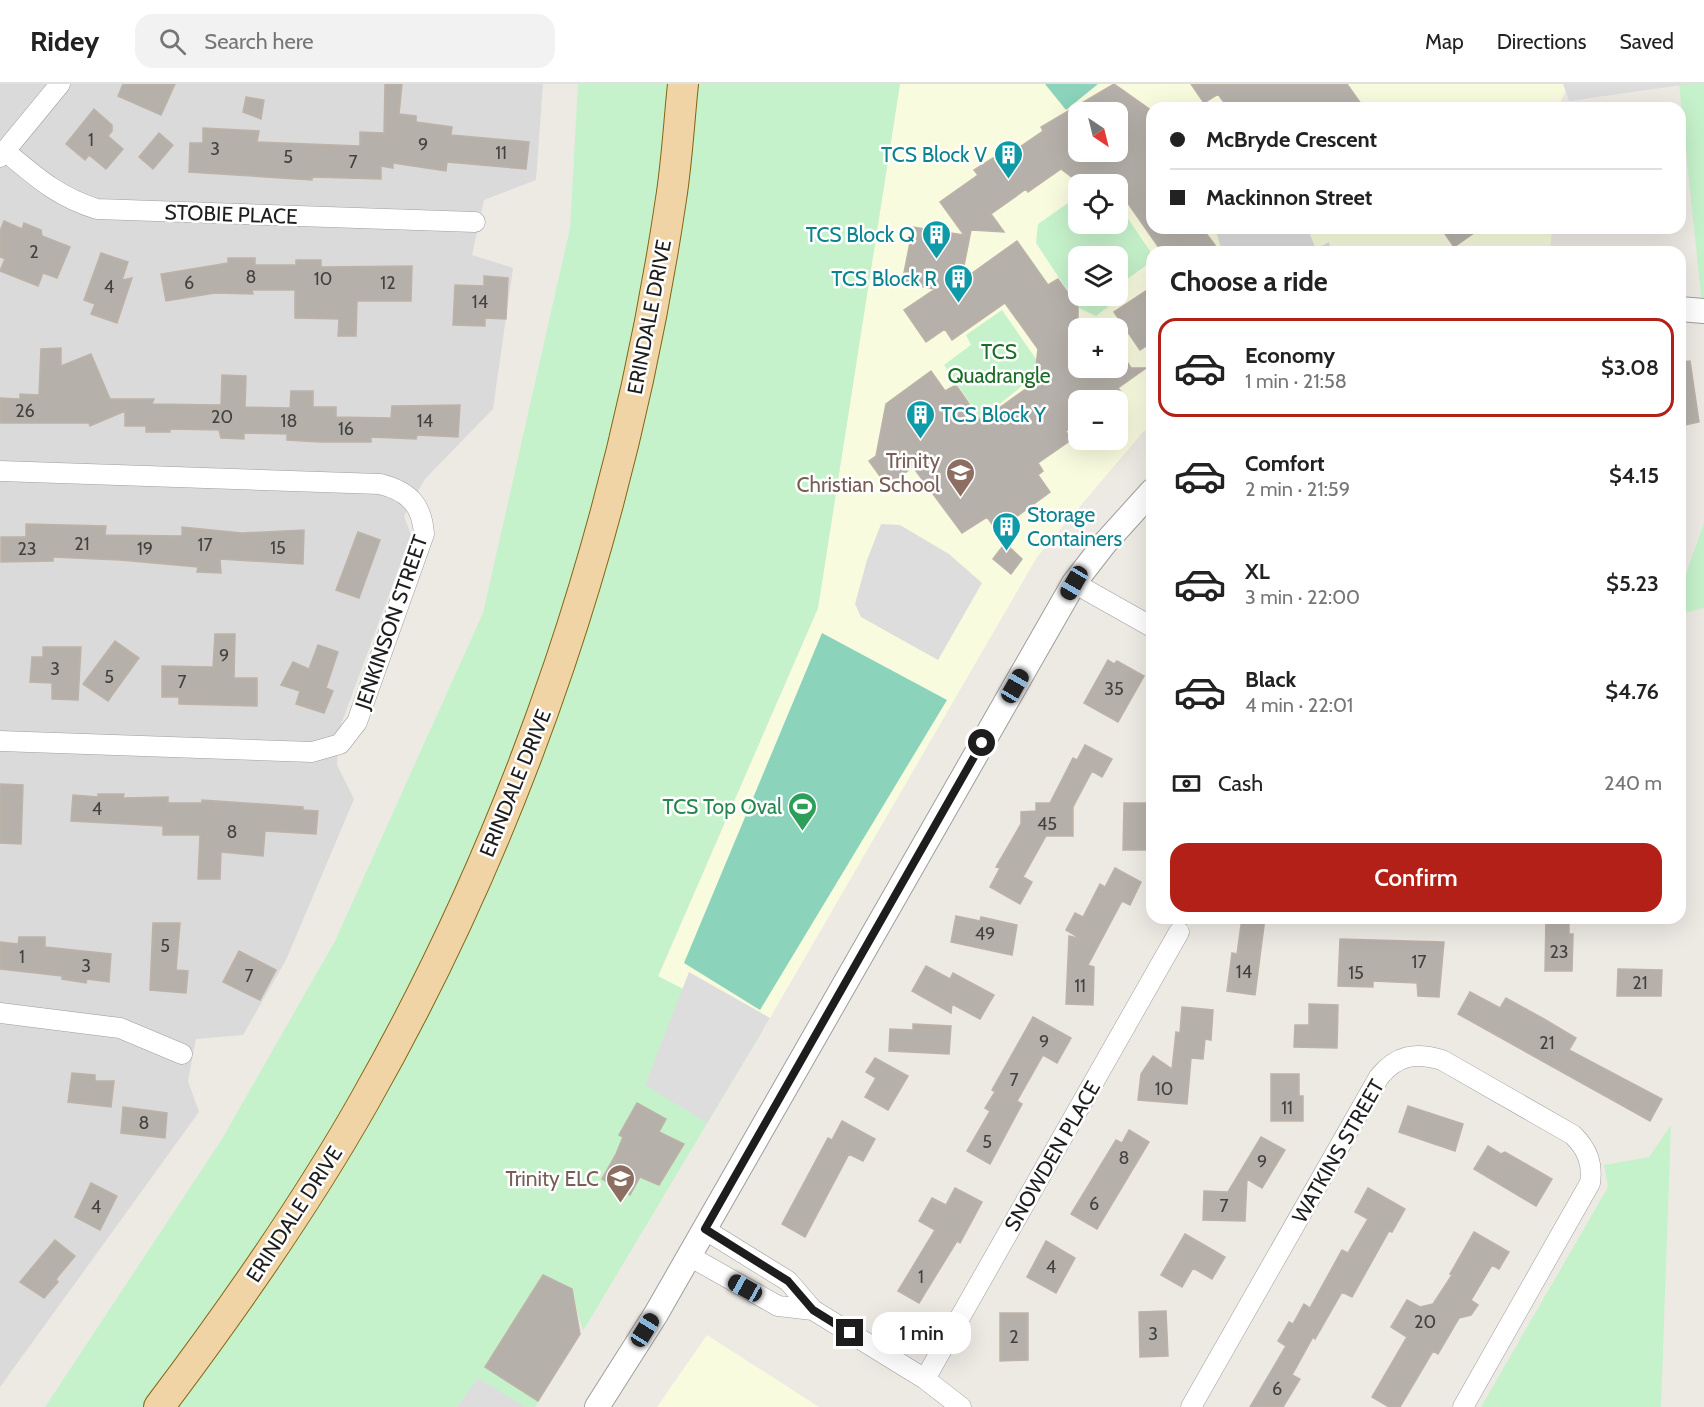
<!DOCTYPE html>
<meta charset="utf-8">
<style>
:root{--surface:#fff;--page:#f2f2f2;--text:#222;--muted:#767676;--line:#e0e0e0;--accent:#b22018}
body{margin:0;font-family:Cabin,sans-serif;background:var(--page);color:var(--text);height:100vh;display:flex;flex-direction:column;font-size:22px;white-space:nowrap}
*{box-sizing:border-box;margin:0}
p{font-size:20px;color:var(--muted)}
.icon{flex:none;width:33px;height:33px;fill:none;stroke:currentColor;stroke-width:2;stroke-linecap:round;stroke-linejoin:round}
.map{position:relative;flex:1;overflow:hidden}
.panel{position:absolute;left:1146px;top:162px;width:540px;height:678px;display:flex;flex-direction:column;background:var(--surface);border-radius:18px;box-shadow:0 6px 24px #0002}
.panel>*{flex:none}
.banner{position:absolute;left:1146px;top:18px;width:540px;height:132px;border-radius:18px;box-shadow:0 6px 24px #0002;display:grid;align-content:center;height:132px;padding:0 24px;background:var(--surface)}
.needle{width:39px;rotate:145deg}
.controls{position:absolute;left:1068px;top:18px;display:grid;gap:12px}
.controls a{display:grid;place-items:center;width:60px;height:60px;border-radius:12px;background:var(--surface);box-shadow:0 6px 24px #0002;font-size:30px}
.end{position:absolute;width:27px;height:27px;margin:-14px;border:8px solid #1d1d1d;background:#fff;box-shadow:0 0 0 3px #fff}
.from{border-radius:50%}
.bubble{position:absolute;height:42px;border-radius:18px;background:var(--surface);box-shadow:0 6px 24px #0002;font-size:20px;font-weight:600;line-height:42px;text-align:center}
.car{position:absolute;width:18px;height:36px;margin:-18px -9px;border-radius:8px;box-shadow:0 0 4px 2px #0007;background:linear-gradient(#222 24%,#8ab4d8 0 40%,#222 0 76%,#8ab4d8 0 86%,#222 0)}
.banner b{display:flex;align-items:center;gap:21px;height:57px;font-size:22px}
.banner b+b{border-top:2px solid var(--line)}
.banner i{width:15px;height:15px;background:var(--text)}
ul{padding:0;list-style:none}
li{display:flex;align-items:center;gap:18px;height:99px;margin:0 12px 9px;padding:0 12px;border:3px solid transparent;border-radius:18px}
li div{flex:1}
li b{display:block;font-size:22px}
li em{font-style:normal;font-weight:600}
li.selected{border-color:var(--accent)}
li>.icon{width:54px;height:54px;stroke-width:1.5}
h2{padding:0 24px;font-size:27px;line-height:72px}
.pay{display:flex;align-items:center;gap:15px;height:66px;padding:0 24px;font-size:22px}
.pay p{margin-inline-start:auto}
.cta{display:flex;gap:12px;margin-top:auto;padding:12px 24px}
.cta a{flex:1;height:69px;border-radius:18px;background:var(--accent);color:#fff;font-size:24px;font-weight:600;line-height:69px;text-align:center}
header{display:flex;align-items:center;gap:36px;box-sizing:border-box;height:84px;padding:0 30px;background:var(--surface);border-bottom:2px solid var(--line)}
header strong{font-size:28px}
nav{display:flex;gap:33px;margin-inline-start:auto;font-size:21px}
.search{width:420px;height:54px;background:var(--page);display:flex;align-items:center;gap:15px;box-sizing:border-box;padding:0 21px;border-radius:18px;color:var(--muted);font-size:22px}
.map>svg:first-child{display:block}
.residential{fill:#dbdada}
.education{fill:#f9fbdf;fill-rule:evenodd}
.park{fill:#c6f2cb;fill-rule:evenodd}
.pitch{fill:#8bd3bb}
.parking{fill:#ddd}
.building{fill:#b6b0aa;stroke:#bdb2a8;stroke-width:1.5;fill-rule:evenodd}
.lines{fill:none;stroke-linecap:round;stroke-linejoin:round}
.minor-casing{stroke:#9e9e9e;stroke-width:21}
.tertiary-casing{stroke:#9e9e9e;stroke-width:26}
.primary-casing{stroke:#846412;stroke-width:32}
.minor{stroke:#fff;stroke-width:20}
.tertiary{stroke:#fff;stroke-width:24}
.primary{stroke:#f0d4a6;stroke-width:30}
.route{stroke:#1d1d1d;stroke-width:8}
.labels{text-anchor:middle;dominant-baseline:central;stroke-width:5;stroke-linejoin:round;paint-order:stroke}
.number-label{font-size:18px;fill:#434240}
.culture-label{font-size:21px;fill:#0d838f;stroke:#fff;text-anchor:end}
.street-label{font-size:21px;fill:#1d1d1d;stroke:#fff}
.park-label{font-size:21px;fill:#196d24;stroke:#fff}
.education-label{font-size:21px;fill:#785e54;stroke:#fff;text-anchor:end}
.leisure-label{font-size:21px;fill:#27864d;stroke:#fff;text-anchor:end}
</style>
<header>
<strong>Ridey</strong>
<div class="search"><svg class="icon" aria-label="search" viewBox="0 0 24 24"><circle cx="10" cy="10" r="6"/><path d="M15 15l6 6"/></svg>Search here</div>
<nav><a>Map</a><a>Directions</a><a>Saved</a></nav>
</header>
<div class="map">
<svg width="1704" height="1323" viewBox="0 0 1704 1323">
<rect width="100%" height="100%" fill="#edeae4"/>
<path class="residential" d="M0 0H543L536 96 484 116 472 171 513 184 493 325 425 395 404 432 411 451 339 646 337 681 354 715 286 876 243 951 196 955 188 997 199 1028 0 1303Z"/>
<path class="education" d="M900 0H1570L1561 16 1560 24H1152V144H1552L1550 168H1152V343L1143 348 1037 473 763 946 658 893 818 524ZM1078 28H1118V68H1078ZM1078 100H1118V140H1078ZM1078 172H1118V212H1078ZM1078 244H1118V284H1078ZM1078 316H1118V356H1078Z
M707 1251 819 1323H657Z"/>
<path class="park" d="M578 0H900L818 524 658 892 763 946 583 1247 574 1216 580 1250 535 1323H45L222 1055 335 857 483 529 570 144Z
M1679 0H1704V240Z
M1078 112V140H1118V120L1150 167 1148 180 1126 196 1119 214 1096 232 1079 224 1036 159 1038 140ZM1118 172V212H1078V172Z
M1002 226 1043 285 981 335 944 281 971 261 966 251Z
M1704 439V524L1680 530V507Z
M1671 1041 1661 1323H1481L1608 1103 1604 1081 1649 1073Z"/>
<path class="pitch" d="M1045 0H1098L1066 26Z
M822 549 947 616 760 926 684 879Z"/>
<path class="parking" d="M1563 0H1689L1569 17Z
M1222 144H1307L1316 165 1329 158 1331 168H1227L1221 164 1216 147Z
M881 440 900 441 949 470 982 499 938 576 861 533 855 520 867 476Z
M689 888 770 934 707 1039 645 1001Z
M478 1294 525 1323H457Z"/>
<path class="building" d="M123 0H175L161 31 118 12Z
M385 0H402L399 30 416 32V38L452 43 451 51 529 58 526 85 447 78 446 87 393 79V84L381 82V95L312 93V96L189 88 190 59H203V44L259 47 257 58 360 62V48L384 49Z
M1114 0 1152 27V144H1202L1215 161 1206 168H1162L1118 105V100H1081L1061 85 1028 108 1026 105 991 130 1004 148 971 146 961 197 1017 157 1048 201 1058 195 1078 223V284H1118V264L1131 284H1146L1118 304 1127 316H1078V339L1066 347 1071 356 1038 379 1043 387 1038 391 1050 408 997 447 987 433 962 449 913 383 887 402 869 377 876 372 886 320 931 287 945 307 956 301 981 337 1034 299 1038 265 1005 219 952 256 945 245 926 258 904 226 935 205 902 199 913 143 964 151 940 118 978 91 974 86 993 74 997 79 1043 47 1041 43ZM1078 28H1118V68H1078Z
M1191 0H1347L1364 24H1228L1218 10 1204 19Z
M246 13 264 16 261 35 243 28Z
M94 25 112 41V47L108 52 123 65 106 85 89 71 85 76 66 60Z
M159 49 173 61 153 85 139 73Z
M4 137 22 145 24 139 41 146 42 152 70 163 57 194 43 189 38 202 0 187 5 175 0 173V147Z
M1441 144H1481L1454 163Z
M101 169 128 178 122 196 132 194 117 239 91 230 95 220 84 216Z
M228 174H255V181H296V176H321V183L412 182 411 217H357L356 252H338L339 235 295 234V206H252L253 210 215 209 166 217 161 190 228 179Z
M484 192 508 194 506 235 485 234V242L453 241 455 201 484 202Z
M1152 203V258L1140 266 1114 228Z
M61 264V282L91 270 110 315H154L152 320 221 321 222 291 246 292 245 323 290 324 291 307H313V323H336V333L391 334 392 322 460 321 458 353 417 351 416 355 371 353V358H320L287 356V350L244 349V355L221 354 219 346 170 345V348H146V342H125V327L90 342 89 339H0V314L20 315V310L39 311 41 265Z
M1690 277 1699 338 1680 342V278Z
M26 440 106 442 105 451 182 452V443L242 449 304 446 303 480 220 475 221 489 197 488 198 483 120 476 53 473V477L1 478V453H26Z
M358 448 380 456 359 514 336 506Z
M1005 459 1022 475 1011 490 993 475Z
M215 550H235L234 594H257V622L179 620V613H162V582L213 583Z
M115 557 139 574 108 617 83 600Z
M318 561 338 568 326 604 333 607 324 629 296 620 300 607 281 601 293 578 309 585Z
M43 563H81L78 616 52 615V599L30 598 32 573H43Z
M1108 576 1114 580 1117 577 1144 592 1118 638 1084 619Z
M1085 661 1112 675 1102 693 1092 687 1073 723V752H1046L1023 793 1032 798 1020 820 990 803 1000 784 996 783 1021 740V728L1036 727V719H1050L1073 674 1077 676Z
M0 700 23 701 21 760 0 759Z
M98 710H124L123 714 168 713V719H202V716L303 723V726L318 727 316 750 265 747 263 772 221 768 220 795H198L200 751H163V742L71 737 73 711 98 713Z
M1124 719H1152V766H1123Z
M1115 784 1141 798 1130 821 1122 817 1088 881 1094 883 1093 921 1066 920 1069 852 1081 855 1066 846 1075 829 1083 833 1100 800 1105 803Z
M956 832 980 837 981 833 1017 841 1012 871 951 858Z
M1242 834H1265L1255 911 1227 907 1232 869 1237 870Z
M1546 834H1569V850H1573L1572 887H1545Z
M153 839H180L176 886 188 887 186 909 150 906Z
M19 853H45V863L111 870 109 898 87 895 86 899 62 895V892L0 885V858L18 860Z
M1340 855 1444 858 1439 913 1418 912 1417 899 1373 897V903L1338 902Z
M239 867 276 886 260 916 223 898Z
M926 882 950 895 953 889 994 911 980 935 952 920 951 929 912 907Z
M1618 885 1662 886 1661 912H1617Z
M1470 908 1500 924 1506 914 1544 935 1576 954 1569 966 1662 1015 1650 1037 1458 930Z
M1309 920 1338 921 1337 964 1294 963 1295 941H1309Z
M1182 923 1213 926 1211 956 1205 955 1203 975 1191 974 1187 1020 1138 1016 1141 990 1153 972 1172 985 1176 948 1180 949Z
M1033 933 1071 954 1057 979 1043 971 1017 1017 1022 1020 990 1080 967 1067 990 1027 985 1024 995 1008 992 1006Z
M913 940 951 942 949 970 889 967 890 945 913 946Z
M875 974 908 992 888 1026 865 1013 876 994 866 988Z
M72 989 95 991V997H114L111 1023 68 1018Z
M1271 990H1299V1012H1303V1037H1271Z
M637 1019 666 1035 659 1048 684 1060 659 1101 640 1093 630 1111 602 1095 616 1070 623 1053 619 1051Z
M1408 1022 1463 1040 1455 1067 1399 1048Z
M123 1023 167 1029 165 1054 121 1049Z
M842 1037 875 1055 863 1077 849 1070 805 1153 782 1140 828 1054 832 1056Z
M1129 1046 1149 1058 1097 1145 1071 1130 1116 1056 1122 1059Z
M1261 1053 1285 1066 1262 1104 1247 1095 1245 1137 1203 1136 1204 1107 1228 1108Z
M1488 1062 1501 1070 1505 1068 1552 1095 1536 1122 1474 1085Z
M91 1099 117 1112 100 1146 75 1133Z
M955 1104 982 1118 960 1159 957 1157 919 1219 898 1207 935 1146 919 1137 932 1114 946 1121Z
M1368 1104 1405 1125 1392 1148 1389 1147 1352 1213 1342 1208 1315 1255 1313 1253 1292 1291 1300 1295 1283 1323H1250L1286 1262 1278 1257 1289 1238 1293 1240 1304 1220 1310 1224 1342 1166 1348 1169 1368 1135 1355 1128Z
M1474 1148 1509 1168 1499 1185 1492 1181 1471 1216 1478 1221 1471 1231 1459 1234 1438 1270 1433 1267 1400 1323H1389L1372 1313 1407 1253 1391 1243 1407 1216 1420 1223 1433 1220 1452 1191 1450 1190Z
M1185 1150 1225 1173 1212 1195 1193 1184 1182 1203 1161 1191Z
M55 1156 75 1172 56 1195 58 1198 44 1214 20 1198Z
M1046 1157 1075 1174 1056 1209 1027 1193Z
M543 1191 572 1205 580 1250 538 1317 485 1283Z
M1166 1227 1168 1272 1140 1273 1139 1228Z
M1000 1229H1028V1276L1000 1277Z"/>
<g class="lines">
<defs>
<path id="minor" d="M5 67C36 93 58 113 97 125L475 138
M0 73 60 0
M0 387 380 400C408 407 422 420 424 450L357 638 340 660 312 668 0 657
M1074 499 1152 543
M0 929 120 944 182 970
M704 1145 788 1197 813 1226 925 1295 961 1323
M689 1172 778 1222 813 1226
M925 1295 1179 848
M1191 1323 1379 993C1397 971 1415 968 1442 976L1573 1051C1587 1065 1593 1079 1590 1099L1463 1323"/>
<path id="tertiary" d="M1680 225 1704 227
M597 1323 656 1230 1074 499 1105 459 1152 407"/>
<path id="primary" d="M159 1323C233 1225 304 1124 365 1016 523 738 624 432 671 115 677 77 679 38 683 0"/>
</defs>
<use href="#minor" class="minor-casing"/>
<use href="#tertiary" class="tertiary-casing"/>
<use href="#primary" class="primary-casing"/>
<use href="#minor" class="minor"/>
<use href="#tertiary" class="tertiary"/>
<use href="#primary" class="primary"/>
</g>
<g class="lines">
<path class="route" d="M850 1249 813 1226 788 1197 705 1145 982 659"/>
</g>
<defs>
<symbol id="building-pin" viewBox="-11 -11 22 30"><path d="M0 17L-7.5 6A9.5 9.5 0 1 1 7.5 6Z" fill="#0f9aa8" stroke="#fff"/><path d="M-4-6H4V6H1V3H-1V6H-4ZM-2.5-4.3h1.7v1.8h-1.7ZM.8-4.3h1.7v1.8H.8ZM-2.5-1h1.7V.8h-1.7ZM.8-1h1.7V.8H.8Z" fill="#fff"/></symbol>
<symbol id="school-pin" viewBox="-11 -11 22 30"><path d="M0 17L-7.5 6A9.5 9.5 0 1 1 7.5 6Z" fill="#8d6e63" stroke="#fff"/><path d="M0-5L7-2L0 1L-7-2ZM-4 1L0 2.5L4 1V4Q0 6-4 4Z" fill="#fff"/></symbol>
<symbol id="stadium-pin" viewBox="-11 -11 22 30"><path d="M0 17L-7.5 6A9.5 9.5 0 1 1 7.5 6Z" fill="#2e9e5b" stroke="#fff"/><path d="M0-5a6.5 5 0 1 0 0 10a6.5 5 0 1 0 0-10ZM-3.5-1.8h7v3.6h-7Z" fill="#fff"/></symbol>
</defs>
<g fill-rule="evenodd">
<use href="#building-pin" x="992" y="54" width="33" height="45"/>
<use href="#building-pin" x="920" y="134" width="33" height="45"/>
<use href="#building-pin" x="942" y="178" width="33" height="45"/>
<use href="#building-pin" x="904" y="314" width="33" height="45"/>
<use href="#school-pin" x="944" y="372" width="33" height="45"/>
<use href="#building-pin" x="990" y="426" width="33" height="45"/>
<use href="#stadium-pin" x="786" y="706" width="33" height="45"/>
<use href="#school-pin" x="604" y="1078" width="33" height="45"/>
</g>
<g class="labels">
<g class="number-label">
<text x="91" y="56">1</text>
<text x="423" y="61">9</text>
<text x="215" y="65">3</text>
<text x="501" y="69">11</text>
<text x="288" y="73">5</text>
<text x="353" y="78">7</text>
<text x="34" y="168">2</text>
<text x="251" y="193">8</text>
<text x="323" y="195">10</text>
<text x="189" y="199">6</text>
<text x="388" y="199">12</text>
<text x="109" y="203">4</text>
<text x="480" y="218">14</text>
<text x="25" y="327">26</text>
<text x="222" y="333">20</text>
<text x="289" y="337">18</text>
<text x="425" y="337">14</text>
<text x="346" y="345">16</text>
<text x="82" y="460">21</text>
<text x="205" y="461">17</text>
<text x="278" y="464">15</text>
<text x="27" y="465">23</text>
<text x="145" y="465">19</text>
<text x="224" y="572">9</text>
<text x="55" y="585">3</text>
<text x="109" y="593">5</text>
<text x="182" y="598">7</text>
<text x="1114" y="605">35</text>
<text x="97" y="725">4</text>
<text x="1047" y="740">45</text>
<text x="232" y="748">8</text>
<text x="985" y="850">49</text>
<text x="165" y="862">5</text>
<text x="1559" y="868">23</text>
<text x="22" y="873">1</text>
<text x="1419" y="878">17</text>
<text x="86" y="882">3</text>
<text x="1244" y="888">14</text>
<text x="1356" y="889">15</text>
<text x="249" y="892">7</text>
<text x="1640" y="899">21</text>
<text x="1080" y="902">11</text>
<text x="1044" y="958">9</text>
<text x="1547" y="959">21</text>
<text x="1014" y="996">7</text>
<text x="1164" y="1005">10</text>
<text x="1287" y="1024">11</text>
<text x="144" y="1039">8</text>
<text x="987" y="1058">5</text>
<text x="1124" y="1074">8</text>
<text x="1262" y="1078">9</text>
<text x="1094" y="1120">6</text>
<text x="1224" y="1122">7</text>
<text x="96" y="1123">4</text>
<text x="1051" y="1183">4</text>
<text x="921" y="1193">1</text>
<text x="1425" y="1238">20</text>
<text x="1153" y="1250">3</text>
<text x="1014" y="1253">2</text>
<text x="1277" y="1305">6</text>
</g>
<g class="culture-label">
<text x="987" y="70">TCS Block V</text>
<text x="915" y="150">TCS Block Q</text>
<text x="937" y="194">TCS Block R</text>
<text x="941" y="330" text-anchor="start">TCS Block Y</text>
<text x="1027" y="430" text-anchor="start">Storage<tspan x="1027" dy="24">Containers</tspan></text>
</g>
<g class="street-label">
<text transform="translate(231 130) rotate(2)">STOBIE PLACE</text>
<text transform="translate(649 233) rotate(-79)">ERINDALE DRIVE</text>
<text transform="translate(391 538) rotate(-71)">JENKINSON STREET</text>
<text transform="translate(515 699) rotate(-68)">ERINDALE DRIVE</text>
<text transform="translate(1338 1067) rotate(-60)">WATKINS STREET</text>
<text transform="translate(1052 1072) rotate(-60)">SNOWDEN PLACE</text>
<text transform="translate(294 1130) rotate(-57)">ERINDALE DRIVE</text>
</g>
<g class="park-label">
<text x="999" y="267">TCS<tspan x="999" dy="24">Quadrangle</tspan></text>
</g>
<g class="education-label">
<text x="940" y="376">Trinity<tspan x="940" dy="24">Christian School</tspan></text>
<text x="599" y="1094">Trinity ELC</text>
</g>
<g class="leisure-label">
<text x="782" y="722">TCS Top Oval</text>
</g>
</g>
</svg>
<div class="controls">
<a><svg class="needle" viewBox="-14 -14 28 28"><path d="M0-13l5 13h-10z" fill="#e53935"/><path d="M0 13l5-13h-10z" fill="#767676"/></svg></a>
<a><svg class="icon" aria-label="locate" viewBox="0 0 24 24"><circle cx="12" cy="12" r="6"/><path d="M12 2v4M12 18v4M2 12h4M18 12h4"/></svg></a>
<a><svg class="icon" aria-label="layers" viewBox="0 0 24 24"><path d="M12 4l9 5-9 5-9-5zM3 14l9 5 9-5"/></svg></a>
<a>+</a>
<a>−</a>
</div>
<i class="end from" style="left:982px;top:659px"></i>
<i class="end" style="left:850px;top:1249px"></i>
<div class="bubble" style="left:872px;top:1228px;width:99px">1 min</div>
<i class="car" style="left:1074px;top:499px;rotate:210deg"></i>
<i class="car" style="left:1015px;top:602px;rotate:30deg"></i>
<i class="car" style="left:745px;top:1204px;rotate:299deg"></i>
<i class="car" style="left:645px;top:1246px;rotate:32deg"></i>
<div class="banner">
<b><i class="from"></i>McBryde Crescent</b>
<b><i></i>Mackinnon Street</b>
</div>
<section class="panel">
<h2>Choose a ride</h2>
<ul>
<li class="selected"><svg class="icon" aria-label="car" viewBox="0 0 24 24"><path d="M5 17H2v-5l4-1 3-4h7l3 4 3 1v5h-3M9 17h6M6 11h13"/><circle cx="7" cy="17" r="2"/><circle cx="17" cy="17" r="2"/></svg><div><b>Economy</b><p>1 min · 21:58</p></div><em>$3.08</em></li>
<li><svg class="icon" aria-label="car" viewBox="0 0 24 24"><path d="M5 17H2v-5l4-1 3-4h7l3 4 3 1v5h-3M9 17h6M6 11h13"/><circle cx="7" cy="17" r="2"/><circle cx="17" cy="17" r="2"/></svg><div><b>Comfort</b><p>2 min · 21:59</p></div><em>$4.15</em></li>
<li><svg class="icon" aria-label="car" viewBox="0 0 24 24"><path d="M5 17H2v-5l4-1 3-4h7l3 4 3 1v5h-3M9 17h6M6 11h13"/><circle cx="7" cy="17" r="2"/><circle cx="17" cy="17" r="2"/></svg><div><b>XL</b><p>3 min · 22:00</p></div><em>$5.23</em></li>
<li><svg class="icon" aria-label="car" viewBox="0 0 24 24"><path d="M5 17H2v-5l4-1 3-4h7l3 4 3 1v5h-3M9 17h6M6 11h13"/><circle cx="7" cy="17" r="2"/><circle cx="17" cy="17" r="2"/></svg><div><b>Black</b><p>4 min · 22:01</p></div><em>$4.76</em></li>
</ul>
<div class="pay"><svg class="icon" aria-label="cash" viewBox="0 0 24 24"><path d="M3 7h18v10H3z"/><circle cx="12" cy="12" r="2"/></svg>Cash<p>240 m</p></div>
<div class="cta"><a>Confirm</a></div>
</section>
</div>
